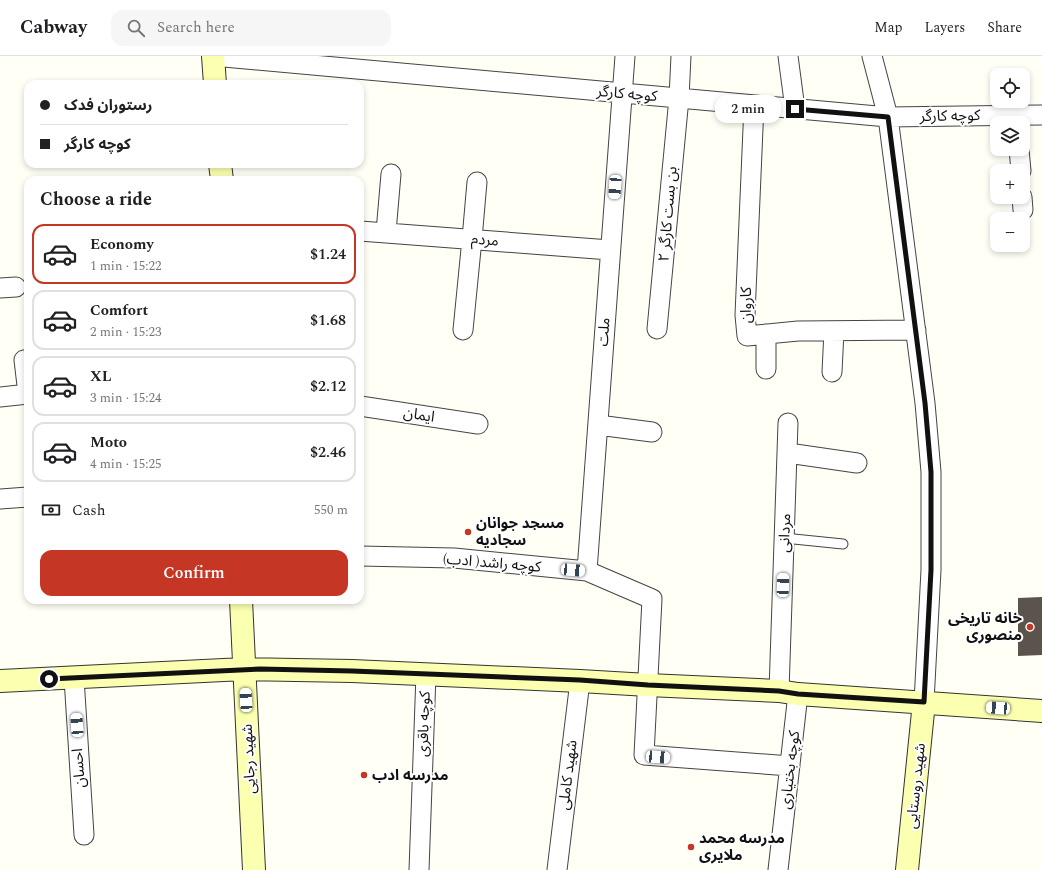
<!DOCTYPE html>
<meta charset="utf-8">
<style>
:root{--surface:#fff;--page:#f6f6f6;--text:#202124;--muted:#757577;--line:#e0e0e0;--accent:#c53625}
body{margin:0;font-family:Spectral,"Noto Sans Arabic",serif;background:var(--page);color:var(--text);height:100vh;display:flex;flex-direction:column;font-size:15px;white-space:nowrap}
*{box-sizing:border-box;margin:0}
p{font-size:13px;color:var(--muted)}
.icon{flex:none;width:22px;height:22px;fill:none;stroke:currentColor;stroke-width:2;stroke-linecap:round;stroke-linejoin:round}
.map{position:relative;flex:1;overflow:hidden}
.details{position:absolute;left:24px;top:120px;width:340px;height:428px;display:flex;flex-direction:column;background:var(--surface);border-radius:12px;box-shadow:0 2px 6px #0003}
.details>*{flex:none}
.guide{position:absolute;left:24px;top:24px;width:340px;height:88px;border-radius:12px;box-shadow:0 2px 6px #0003;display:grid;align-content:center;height:88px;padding:0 16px;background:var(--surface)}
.fabs{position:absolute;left:990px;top:12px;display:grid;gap:8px}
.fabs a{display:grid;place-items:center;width:40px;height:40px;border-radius:8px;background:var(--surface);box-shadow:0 2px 6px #0003;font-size:20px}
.end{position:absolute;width:18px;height:18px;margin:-9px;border:5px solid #111;background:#fff;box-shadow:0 0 0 2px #fff}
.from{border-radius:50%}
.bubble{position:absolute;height:28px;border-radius:12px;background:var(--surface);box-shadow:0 2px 6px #0003;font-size:13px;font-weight:600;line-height:28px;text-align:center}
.car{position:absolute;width:12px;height:24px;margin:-12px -6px;border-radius:5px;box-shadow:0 0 3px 1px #0007;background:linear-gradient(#fff 24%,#345 0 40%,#fff 0 76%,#345 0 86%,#fff 0)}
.guide b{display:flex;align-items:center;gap:14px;height:38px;font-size:15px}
.guide b+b{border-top:1px solid var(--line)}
.guide i{width:10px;height:10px;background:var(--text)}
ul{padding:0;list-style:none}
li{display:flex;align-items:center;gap:12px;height:60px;margin:0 8px 6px;padding:0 8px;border:2px solid var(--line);border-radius:12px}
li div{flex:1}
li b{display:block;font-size:15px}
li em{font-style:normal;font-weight:600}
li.active{border-color:var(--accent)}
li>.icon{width:36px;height:36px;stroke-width:1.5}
h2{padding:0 16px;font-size:18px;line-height:48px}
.pay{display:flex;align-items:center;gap:10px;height:44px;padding:0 16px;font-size:15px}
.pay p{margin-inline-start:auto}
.cta{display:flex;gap:8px;margin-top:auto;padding:8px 16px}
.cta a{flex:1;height:46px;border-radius:12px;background:var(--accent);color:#fff;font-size:16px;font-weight:600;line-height:46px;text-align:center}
header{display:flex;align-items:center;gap:24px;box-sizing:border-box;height:56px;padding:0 20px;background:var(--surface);border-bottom:1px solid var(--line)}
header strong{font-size:19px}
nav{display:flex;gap:22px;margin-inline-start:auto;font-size:14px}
.search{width:280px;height:36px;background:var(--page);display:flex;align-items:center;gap:10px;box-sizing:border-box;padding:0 14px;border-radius:12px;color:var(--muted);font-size:15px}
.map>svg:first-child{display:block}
.building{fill:#5a544d}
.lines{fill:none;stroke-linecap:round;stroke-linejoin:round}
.lane-casing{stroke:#444;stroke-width:11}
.street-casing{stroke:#444;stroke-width:21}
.secondary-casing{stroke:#333;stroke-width:24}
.lane{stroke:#fff;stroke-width:9}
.street{stroke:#fff;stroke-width:19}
.secondary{stroke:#fbffb0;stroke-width:22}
.route{stroke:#111;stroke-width:5}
.poi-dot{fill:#c53625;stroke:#fff;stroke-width:1.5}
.labels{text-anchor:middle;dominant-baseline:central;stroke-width:4;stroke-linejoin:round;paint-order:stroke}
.street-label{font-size:15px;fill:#111;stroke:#fff}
.poi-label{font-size:15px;font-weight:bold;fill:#111;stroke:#fff;text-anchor:start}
</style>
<header>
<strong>Cabway</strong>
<div class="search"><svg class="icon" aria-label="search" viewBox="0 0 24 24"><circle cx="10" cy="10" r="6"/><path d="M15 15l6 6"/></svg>Search here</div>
<nav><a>Map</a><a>Layers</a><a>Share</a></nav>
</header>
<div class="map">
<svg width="1042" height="814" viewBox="0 0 1042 814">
<rect width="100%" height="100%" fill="#fffff5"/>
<path class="building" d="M1042 541V599L1018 600V542Z"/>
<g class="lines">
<defs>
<path id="lane" d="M784 482 843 488"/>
<path id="street" d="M213 0 888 61 1042 59
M788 0 795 53
M872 0 888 61 925 347 931 416V514L924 646
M754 49 745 259 747 280 798 275 916 274
M1019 93 1021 115
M1022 141 1023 154
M360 175 610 194
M386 176 391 118
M0 232 16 231
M657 273 679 42 681 0
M463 274 472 183 477 126
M766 313V278
M832 316 834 275
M0 341 28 338 24 304H28
M360 350 478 368
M598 369 652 376
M788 397 857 407
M0 443 28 441
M360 500 454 502 587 515 652 543 644 699 790 710
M587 515 625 0
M74 622 84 779
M779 635 788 367
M419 814 426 618
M557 814 580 625
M778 814 798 638"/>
<path id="secondary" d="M213 0 215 28
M220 108 222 124
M241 544 254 814
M0 625 244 613 352 615 580 625 648 629 779 635 798 638 1042 655
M907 814 924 646"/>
</defs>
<use href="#lane" class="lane-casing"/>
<use href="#street" class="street-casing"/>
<use href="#secondary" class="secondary-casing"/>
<use href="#lane" class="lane"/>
<use href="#street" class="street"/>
<use href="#secondary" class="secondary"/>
</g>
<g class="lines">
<path class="route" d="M49 623 260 613 352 615 580 624 648 629 779 635 798 638 924 646 931 514V416L925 347 888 61 795 53"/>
</g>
<g class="poi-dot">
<circle cx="468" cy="476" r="4"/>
<circle cx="1030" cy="571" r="4"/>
<circle cx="364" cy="719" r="4"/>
<circle cx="691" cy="791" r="4"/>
</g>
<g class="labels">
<g class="street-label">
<text transform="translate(627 38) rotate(5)">کوچه کارگر</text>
<text transform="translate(950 60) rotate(-1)">کوچه کارگر</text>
<text transform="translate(668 158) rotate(-85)">بن بست کارگر ۲</text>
<text transform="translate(485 184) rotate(5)">مردم</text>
<text transform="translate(746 249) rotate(-90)">کاروان</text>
<text transform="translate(604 276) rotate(-86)">ملت</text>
<text transform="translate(419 359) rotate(9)">ایمان</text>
<text transform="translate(785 477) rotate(-88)">مردانی</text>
<text transform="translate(492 507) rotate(5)">کوچه راشد( ادب)</text>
<text transform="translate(424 668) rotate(-88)">کوچه باقری</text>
<text transform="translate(249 703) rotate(-93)">شهید رجایی</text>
<text transform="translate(79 712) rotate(-94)">احسان</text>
<text transform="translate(790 714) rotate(-83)">کوچه بختیاری</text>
<text transform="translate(568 719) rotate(-83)">شهید کاملی</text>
<text transform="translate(916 730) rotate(-84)">شهید روستایی</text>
</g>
<g class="poi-label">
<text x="476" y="467">مسجد جوانان<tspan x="476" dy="17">سجادیه</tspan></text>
<text x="1022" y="562" text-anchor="end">خانه تاریخی<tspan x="1022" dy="17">منصوری</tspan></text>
<text x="372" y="719">مدرسه ادب</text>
<text x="699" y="782">مدرسه محمد<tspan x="699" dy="17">ملایری</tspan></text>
</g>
</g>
</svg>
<div class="fabs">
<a><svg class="icon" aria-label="locate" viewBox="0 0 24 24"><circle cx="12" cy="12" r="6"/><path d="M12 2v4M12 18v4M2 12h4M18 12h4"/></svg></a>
<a><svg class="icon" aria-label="layers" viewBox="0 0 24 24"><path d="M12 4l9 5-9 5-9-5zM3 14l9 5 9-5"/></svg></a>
<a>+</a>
<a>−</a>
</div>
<i class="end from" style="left:49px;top:623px"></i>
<i class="end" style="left:795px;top:53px"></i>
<div class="bubble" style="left:715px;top:39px;width:66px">2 min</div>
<i class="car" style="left:615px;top:131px;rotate:184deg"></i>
<i class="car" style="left:573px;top:514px;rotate:95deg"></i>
<i class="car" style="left:783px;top:529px;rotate:2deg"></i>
<i class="car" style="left:246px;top:644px;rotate:357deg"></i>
<i class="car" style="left:998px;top:652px;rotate:274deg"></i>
<i class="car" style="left:77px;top:669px;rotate:356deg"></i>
<i class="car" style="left:658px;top:701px;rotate:94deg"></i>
<div class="guide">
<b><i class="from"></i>رستوران فدک</b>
<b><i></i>کوچه کارگر</b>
</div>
<section class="details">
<h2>Choose a ride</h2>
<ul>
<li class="active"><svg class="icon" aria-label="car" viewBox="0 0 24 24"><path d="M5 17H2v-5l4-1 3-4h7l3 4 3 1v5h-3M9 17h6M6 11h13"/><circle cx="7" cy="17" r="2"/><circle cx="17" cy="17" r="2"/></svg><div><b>Economy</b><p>1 min · 15:22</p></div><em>$1.24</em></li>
<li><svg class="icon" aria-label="car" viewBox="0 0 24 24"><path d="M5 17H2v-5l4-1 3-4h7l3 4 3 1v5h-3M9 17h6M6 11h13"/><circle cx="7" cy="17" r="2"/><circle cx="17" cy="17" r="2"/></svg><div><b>Comfort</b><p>2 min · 15:23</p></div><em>$1.68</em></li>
<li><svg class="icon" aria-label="car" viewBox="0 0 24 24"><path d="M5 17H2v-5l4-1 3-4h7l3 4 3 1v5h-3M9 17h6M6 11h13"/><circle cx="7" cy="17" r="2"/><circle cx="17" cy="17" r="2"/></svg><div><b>XL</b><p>3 min · 15:24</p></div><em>$2.12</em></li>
<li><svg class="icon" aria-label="car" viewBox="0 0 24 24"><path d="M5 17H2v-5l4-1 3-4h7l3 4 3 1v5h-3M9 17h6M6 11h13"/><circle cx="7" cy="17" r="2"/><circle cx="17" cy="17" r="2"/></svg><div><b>Moto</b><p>4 min · 15:25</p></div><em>$2.46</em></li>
</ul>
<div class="pay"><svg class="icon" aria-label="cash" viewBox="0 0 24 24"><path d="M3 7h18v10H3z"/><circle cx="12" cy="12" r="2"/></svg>Cash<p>550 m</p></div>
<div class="cta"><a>Confirm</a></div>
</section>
</div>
